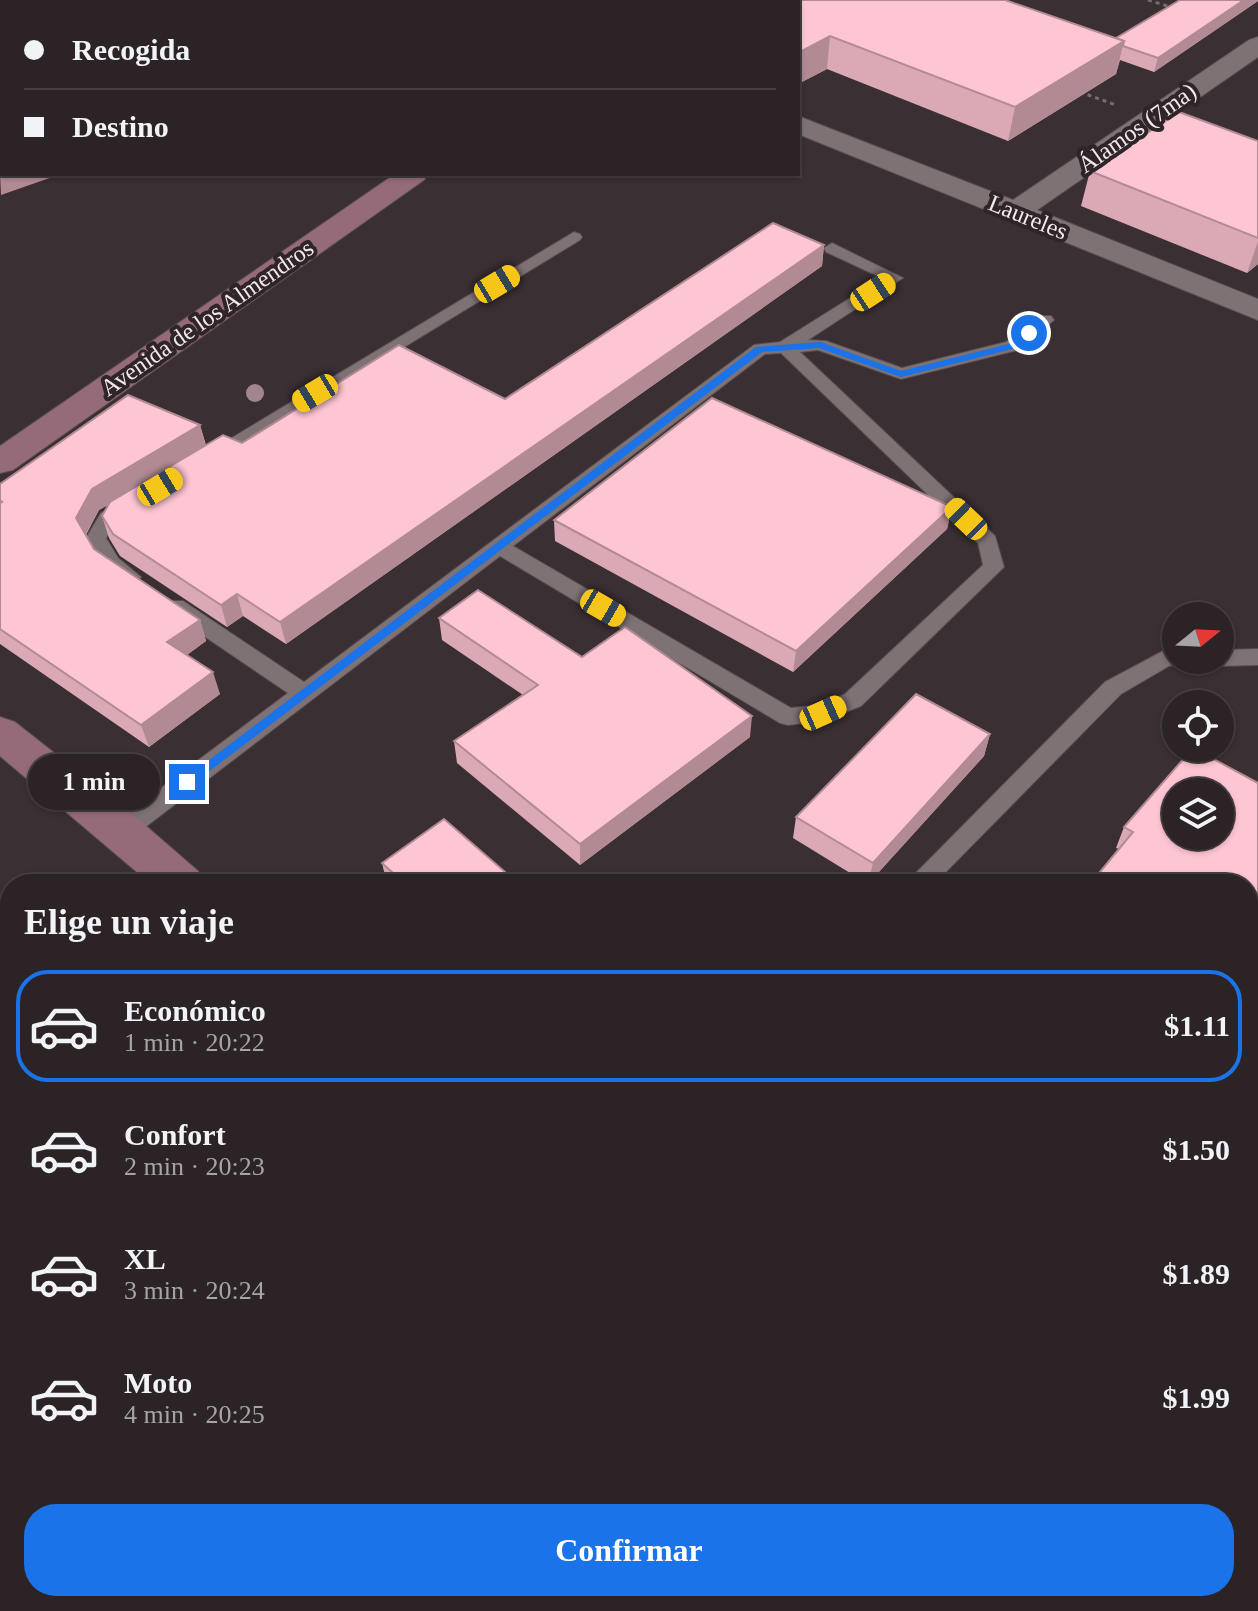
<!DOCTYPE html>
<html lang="es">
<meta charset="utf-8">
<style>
:root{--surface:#2c2326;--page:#342b2e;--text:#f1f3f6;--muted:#a6a4a7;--line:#484043;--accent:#1a73e8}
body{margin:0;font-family:"Times New Roman",serif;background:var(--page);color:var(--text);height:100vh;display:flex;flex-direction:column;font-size:30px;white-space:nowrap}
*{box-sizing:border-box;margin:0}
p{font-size:26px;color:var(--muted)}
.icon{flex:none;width:44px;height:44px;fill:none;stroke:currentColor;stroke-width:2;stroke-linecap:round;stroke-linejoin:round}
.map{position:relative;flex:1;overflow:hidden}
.side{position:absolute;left:0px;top:874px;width:1258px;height:738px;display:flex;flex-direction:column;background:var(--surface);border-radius:32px 32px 0 0;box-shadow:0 2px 6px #0004,0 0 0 2px var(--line)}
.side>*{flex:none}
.guide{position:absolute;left:0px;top:0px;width:800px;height:176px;box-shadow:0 2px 6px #0004,0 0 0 2px var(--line);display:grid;align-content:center;height:176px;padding:0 24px;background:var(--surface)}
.needle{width:52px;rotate:72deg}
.buttons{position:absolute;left:1162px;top:602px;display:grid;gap:16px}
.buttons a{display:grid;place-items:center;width:72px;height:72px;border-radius:50%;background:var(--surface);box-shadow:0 2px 6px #0004,0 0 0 2px var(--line);font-size:40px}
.end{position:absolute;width:36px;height:36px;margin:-18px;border:10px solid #1a73e8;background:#fff;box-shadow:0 0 0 4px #fff}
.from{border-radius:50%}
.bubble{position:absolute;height:56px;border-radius:28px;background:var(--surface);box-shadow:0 2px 6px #0004,0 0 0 2px var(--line);font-size:26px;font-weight:700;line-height:56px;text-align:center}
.car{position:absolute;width:24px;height:48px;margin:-24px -12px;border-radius:10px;box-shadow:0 0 6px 2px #0007;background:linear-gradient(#f5c518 24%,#345 0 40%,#f5c518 0 76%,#345 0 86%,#f5c518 0)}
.guide b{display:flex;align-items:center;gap:28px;height:76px;font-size:30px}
.guide b+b{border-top:2px solid var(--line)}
.guide i{width:20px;height:20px;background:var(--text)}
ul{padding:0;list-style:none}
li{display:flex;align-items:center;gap:24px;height:112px;margin:0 16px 12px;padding:0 8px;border:4px solid transparent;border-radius:32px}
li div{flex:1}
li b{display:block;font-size:30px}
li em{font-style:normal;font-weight:700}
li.on{border-color:var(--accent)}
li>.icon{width:72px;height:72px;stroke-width:1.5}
h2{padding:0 24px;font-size:36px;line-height:96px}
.button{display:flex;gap:16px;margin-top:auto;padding:16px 24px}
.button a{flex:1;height:92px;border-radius:32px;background:var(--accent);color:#fff;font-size:32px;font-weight:700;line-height:92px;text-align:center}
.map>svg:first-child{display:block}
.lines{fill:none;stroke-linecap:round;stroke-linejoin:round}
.lane-casing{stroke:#574e50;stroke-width:2}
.street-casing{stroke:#574e50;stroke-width:2}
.secondary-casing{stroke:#574e50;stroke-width:2}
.path{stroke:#776d70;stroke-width:3;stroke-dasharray:4 4;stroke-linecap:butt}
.lane{fill:#7e7275;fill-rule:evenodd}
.street{fill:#7e7275;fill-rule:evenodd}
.secondary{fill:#966b79;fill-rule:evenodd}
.tree{fill:#a1878d}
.wall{fill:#daa9b5}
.shaded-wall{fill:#b28a94}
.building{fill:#fec5d3;stroke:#b28a94;stroke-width:2;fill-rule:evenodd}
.route{fill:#1a73e8}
.labels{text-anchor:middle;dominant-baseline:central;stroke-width:8;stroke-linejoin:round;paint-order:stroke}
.far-street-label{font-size:24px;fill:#f0e9eb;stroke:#2f2528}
</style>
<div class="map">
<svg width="1258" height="1611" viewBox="0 0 1258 1611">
<rect width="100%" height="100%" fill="#3a2f32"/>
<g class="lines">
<defs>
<path id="lane" d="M574 232 580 234 582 237 580 240 217 461H203L200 457Z
M832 243 903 278 808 340 826 341 902 368 1006 342 1039 316H1051L1054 320 1018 350 901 379 818 350 800 352 995 536 1004 567 861 706 823 721 788 725 780 723 500 556 131 838 122 840 113 838 110 831 113 824 288 693 167 611 164 606 167 601H183L304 682 754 345 780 342 882 278 826 252 824 248ZM781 353 978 543 983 565 845 694 820 705 791 708 513 546 765 354Z
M131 499 141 505 115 522 106 538 118 558 141 577 138 582 131 584 103 568 86 538 101 513Z
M1258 649V665L1220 666 1210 660H1220V650Z
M1165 650H1176V660H1186L1184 663 1169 666 1121 694 934 884H905L1105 682Z"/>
<path id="street" d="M166 0H195L165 2Z
M441 0H467L468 2H442Z
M1258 37V57L1037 210 1258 299V320L798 134V116L1013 200 1249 40Z
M0 43H2V59H0Z
M1258 1085V1141L1248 1144V1089Z
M833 1602H900L896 1611H829Z"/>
<path id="secondary" d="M645 0H671L644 2Z
M395 174H428L424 180 13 470 0 473V446Z
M0 717 15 722 138 819 198 871 205 884H151L0 756Z
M933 1602H1002L1006 1611H937Z"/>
</defs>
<use href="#lane" class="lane-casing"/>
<use href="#street" class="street-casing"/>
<use href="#secondary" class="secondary-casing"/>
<path class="path" d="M1148 0 1174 8
M1080 92 1116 105"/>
<use href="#lane" class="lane"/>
<use href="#street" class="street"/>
<use href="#secondary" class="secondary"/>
</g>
<circle class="tree" cx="255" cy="393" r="9"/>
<path class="wall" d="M1258 0V1L1154 72 1120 60 1116 74 1008 141 827 69 798 84V2L1116 38Z
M1258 141V264L1247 273 1081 206 1090 171Z
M824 245 822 266 286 644 243 616 227 627 120 556 109 538 102 516 108 505 99 510 86 535 94 549 200 620 206 641 187 655 220 694 149 747 0 644V484L200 425 206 445 242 443 505 399Z
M952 507 947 529 793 672 555 541 554 520Z
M439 618 750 737 580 865 457 763 454 741 523 695 442 640Z
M990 734 984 756 868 884 793 838 796 817Z
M1258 783V1014L1251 1024 1248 1022V884L1116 848 1124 827Z
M382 863 519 884H387Z"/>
<path class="shaded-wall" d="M1244 0H1258V1L1154 72 1158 58Z
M830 36 827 69 798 84V53Z
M1124 41 1116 74 1008 141 1015 107Z
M2 172V174H61L1 195 0 173Z
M67 174H79L68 178Z
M1258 241V264L1247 273Z
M824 245 822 266 286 644 280 622Z
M200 425 206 447 99 510 83 539 76 518 92 489Z
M952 507 947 529 793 672 796 651Z
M237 594 243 616 227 627 221 605Z
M200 620 206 641 174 664 167 642Z
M213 672 220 694 149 747 141 725Z
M752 716 750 737 580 865V844Z
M990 734 984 756 868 884 873 863Z"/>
<path class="building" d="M299 0H383L384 2H299Z
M684 0H1005L1124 41 1015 107 830 36 798 53V2H680Z
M1180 0H1244L1158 58 1123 46 1124 41 1116 38Z
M2 62V172L0 173V63Z
M1179 112 1258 141V238L1090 171Z
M773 223 824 245 280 622 237 594 221 605 113 534 102 516 110 502 223 435 242 443 399 345 505 399Z
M128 395 200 425 92 489 76 518 94 549 200 620 167 642 213 672 141 725 0 629V503L2 502 0 500V484Z
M712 398 952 507 796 651 554 520Z
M478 590 582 657 625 627 752 716 580 844 454 741 538 685 439 618Z
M916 694 990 734 873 863 796 817Z
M1193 748 1258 783V1001L1248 995V884H1090L1133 832 1124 827ZM1176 792H1220V836H1176Z
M444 819 519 884H405L382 863Z"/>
<path class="route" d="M1029 330 1032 335 1016 348 901 377 819 348 762 352 191 785 187 787 180 782 756 347 820 342 901 371 1009 344Z"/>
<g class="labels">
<g class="far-street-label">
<text transform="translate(1137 128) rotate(-35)">Álamos (7ma)</text>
<text transform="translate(1028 217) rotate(22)">Laureles</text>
<text transform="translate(207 318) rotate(-35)">Avenida de los Almendros</text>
</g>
</g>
</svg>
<div class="buttons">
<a><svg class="needle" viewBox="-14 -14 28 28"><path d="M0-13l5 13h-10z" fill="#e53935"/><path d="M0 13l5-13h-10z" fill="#a6a4a7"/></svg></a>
<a><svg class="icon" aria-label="locate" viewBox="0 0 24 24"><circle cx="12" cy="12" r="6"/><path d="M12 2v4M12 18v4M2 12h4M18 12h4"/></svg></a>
<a><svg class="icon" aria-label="layers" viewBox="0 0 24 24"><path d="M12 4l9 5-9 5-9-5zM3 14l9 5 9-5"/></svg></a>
</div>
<i class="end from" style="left:1029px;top:333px"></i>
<i class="end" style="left:187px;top:782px"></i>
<div class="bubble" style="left:28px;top:754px;width:132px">1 min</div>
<i class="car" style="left:497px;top:284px;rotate:59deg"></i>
<i class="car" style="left:873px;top:292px;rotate:57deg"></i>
<i class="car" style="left:315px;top:393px;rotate:239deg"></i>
<i class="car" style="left:160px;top:487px;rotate:59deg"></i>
<i class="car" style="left:966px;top:519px;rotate:314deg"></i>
<i class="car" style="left:603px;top:608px;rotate:120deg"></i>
<i class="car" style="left:823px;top:713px;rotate:66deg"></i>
<div class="guide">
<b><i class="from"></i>Recogida</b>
<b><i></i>Destino</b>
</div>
<section class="side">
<h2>Elige un viaje</h2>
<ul>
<li class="on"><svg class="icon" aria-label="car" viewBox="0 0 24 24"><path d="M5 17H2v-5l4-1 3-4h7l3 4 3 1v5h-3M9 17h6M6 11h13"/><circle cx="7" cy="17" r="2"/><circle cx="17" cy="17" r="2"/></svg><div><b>Económico</b><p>1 min · 20:22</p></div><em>$1.11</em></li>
<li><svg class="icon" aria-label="car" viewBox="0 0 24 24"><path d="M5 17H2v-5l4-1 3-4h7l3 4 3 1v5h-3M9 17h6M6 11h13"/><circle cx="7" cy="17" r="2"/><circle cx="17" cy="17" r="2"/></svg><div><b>Confort</b><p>2 min · 20:23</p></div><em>$1.50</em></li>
<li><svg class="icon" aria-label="car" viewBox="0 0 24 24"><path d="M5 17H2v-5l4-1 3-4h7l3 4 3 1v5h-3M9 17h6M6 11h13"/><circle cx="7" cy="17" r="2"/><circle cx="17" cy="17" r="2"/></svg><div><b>XL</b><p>3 min · 20:24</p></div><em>$1.89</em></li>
<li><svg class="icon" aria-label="car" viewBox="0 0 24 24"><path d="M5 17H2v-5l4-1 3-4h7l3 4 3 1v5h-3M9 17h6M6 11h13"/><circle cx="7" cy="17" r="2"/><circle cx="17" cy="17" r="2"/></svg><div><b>Moto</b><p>4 min · 20:25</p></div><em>$1.99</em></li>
</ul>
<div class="button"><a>Confirmar</a></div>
</section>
</div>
